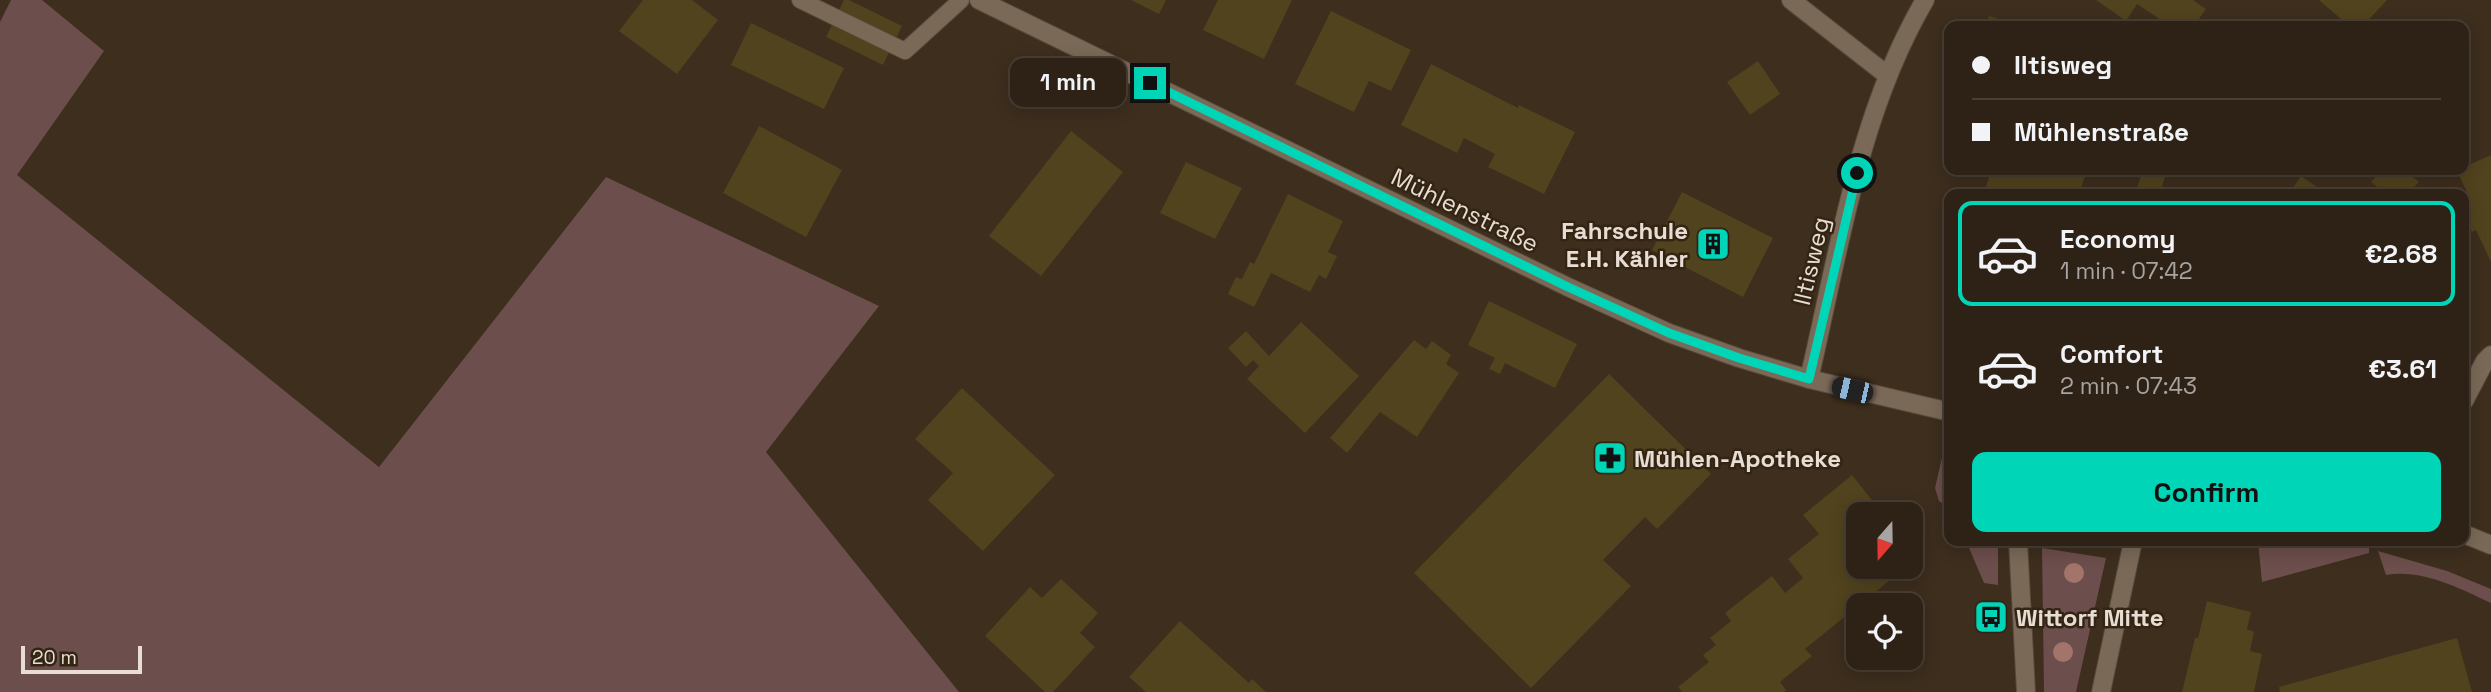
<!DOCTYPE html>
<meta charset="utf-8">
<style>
:root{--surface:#2e2216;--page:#362a1f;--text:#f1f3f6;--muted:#a7a4a1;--line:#493f35;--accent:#00d5b7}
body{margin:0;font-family:"Space Grotesk",sans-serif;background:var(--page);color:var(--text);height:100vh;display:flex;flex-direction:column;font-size:26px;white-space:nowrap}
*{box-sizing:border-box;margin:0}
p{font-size:23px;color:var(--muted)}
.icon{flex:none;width:38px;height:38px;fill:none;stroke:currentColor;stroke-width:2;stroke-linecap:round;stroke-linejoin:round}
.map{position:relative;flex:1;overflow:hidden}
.drawer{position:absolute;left:1944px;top:189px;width:525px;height:357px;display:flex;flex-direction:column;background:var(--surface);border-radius:14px;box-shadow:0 4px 18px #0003,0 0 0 2px var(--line)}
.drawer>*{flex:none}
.guide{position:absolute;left:1944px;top:21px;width:525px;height:154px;border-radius:14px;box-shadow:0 4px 18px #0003,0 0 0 2px var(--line);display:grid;align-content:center;height:154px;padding:0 28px;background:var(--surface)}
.needle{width:46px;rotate:200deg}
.controls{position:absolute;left:1846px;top:502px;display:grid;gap:14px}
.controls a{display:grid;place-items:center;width:77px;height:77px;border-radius:14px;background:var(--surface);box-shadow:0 4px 18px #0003,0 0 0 2px var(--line);font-size:35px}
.scale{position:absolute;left:21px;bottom:18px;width:121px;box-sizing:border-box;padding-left:7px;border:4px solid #e7ddd3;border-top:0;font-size:19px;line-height:24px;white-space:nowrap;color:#e7ddd3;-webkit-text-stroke:5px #332414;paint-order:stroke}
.end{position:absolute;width:32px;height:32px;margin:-16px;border:9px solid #00d5b7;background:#111;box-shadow:0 0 0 4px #111}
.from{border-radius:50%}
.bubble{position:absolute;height:49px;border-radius:14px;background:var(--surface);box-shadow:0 4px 18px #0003,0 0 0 2px var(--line);font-size:23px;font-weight:800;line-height:49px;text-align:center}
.car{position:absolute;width:21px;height:42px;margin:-21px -10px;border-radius:9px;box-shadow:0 0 5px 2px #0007;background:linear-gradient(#222 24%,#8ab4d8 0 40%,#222 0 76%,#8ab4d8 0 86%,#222 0)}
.guide b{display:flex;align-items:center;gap:24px;height:66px;font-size:26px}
.guide b+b{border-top:2px solid var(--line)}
.guide i{width:18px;height:18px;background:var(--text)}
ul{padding:12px 0 0;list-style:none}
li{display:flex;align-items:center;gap:21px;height:105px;margin:0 14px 10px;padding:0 14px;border:4px solid transparent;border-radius:14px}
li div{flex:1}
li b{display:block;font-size:26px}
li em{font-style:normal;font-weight:800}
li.selected{border-color:var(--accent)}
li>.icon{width:63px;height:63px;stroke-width:1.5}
.primary-button{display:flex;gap:14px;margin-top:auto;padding:14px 28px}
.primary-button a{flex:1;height:80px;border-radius:14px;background:var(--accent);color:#111;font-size:28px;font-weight:800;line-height:80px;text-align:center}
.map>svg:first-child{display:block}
.green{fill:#6c4e4c}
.building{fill:#51431d}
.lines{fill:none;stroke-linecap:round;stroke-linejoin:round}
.lane-casing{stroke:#574a3b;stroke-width:18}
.street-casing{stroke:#574a3b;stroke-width:20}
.secondary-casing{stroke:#574a3b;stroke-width:20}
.lane{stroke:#7b6957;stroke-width:16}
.street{stroke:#7b6957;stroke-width:18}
.secondary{stroke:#7b6957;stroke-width:18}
.tree{fill:#a37469}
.route{stroke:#00d5b7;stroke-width:9}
.labels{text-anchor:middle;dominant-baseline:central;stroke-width:5;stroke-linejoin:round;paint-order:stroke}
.street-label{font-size:24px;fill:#e7ddd3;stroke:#332414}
.poi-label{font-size:24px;font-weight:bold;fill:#e7ddd3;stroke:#332414;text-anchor:start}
</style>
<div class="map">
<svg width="2491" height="692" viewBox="0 0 2491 692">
<rect width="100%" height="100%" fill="#3d2e1e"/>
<path class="green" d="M11 0H42L104 51 17 175 379 467 606 177 879 306 766 452 959 692H0V22Z
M1944 449 1949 452V508L1939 501 1935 488Z
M1966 541 1998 545V585L1984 583Z
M2258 541H2340L2369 548V553L2262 582Z
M2042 548 2106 558 2076 692H2044Z
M2378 551 2447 571 2491 589V603C2458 588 2423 569 2386 575Z"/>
<path class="building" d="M643 0H692L718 20 677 74 619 31Z
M844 0H849L902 26 883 65 826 37Z
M1131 0H1166L1159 14Z
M1218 0H1292L1264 59 1203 30Z
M2096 0H2193L2206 9 2194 26H2170L2137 4 2126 21Z
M2319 0H2387L2363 26H2349Z
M1331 11 1411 50 1391 91 1369 81 1354 112 1295 84Z
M1989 16 2020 26H1986Z
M751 23 844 68 824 109 731 65Z
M1758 61 1780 94 1750 115 1727 82Z
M1431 64 1518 108 1519 105 1575 132 1544 194 1488 167 1495 154 1464 138 1457 153 1401 125Z
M759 126 842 170 806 237 723 193Z
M1071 131 1123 172 1041 276 989 236Z
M2491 155V262L2476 230 2472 232 2464 215V193L2467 192 2457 171 2464 170V167Z
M1186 162 1242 188 1215 239 1160 213Z
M1991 170H2036L2061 177 2063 170H2087L2079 194H1984Z
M2143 170H2167L2160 194H2135Z
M2382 170H2405L2419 182 2408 194H2386L2371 182Z
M2301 176 2327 194H2289Z
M1682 192 1773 238 1743 297 1652 250Z
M1288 194 1343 221 1328 252 1337 256 1326 279 1319 275 1310 292 1271 273 1254 307 1228 294 1236 277 1242 279 1250 262 1254 264Z
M1489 301 1577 344 1555 388 1505 363 1500 374 1489 369 1495 358 1468 345Z
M1301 322 1359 376 1305 433 1247 379 1259 366 1253 360 1246 367 1228 348 1246 331 1269 356Z
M1414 340 1426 349 1432 341 1451 355 1446 364 1459 373 1417 437 1380 412 1347 453 1330 438Z
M1609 374 1711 474 1657 529 1645 517 1603 560 1631 586 1531 688 1414 573Z
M962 388 1055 475 983 551 928 500 953 473 915 439Z
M1852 475 1883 514H1858V567H1906L1805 649 1812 656 1780 682 1786 690 1784 692H1682L1678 687 1709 662 1703 655 1716 645 1710 638 1731 621 1725 613 1772 576 1785 593 1803 578 1788 559 1819 534 1803 515Z
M1911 549 1918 558 1911 563Z
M1061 579 1098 613 1080 633 1095 647 1053 692H1045L985 636 1030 587 1042 598Z
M2207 601 2251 612 2247 629 2254 632 2250 651 2262 654 2254 692H2182L2195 638H2198Z
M1180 621 1249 683 1252 679 1266 692H1146L1129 677Z
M2457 638 2472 692H2280L2279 687Z"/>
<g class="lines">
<defs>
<path id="lane" d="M800 0 905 51 961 0"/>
<path id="street" d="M1791 0 1887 75
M1809 379C1839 252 1858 114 1925 0
M2464 401 2485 361 2491 355"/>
<path id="secondary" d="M979 0 1568 287 1669 333 1739 358 1809 379 1950 412
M2464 534 2491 545
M2018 541 2026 692
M2101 692 2133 541"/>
</defs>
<use href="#lane" class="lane-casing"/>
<use href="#street" class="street-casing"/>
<use href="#secondary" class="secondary-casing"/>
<use href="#lane" class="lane"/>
<use href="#street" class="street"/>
<use href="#secondary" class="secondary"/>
</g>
<g class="tree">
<circle cx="2074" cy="573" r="10"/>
<circle cx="2063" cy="652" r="10"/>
</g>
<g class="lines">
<path class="route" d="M1150 83 1568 287 1669 333 1739 358 1809 379 1857 173"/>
</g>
<defs>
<symbol id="building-square" viewBox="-11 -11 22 22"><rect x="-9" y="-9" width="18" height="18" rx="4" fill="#00d5b7" stroke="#332414"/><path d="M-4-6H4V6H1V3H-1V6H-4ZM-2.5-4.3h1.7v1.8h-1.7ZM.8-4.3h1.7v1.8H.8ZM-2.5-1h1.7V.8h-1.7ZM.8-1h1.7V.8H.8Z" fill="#111"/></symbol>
<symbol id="pharmacy-square" viewBox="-11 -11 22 22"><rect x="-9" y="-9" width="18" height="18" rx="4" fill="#00d5b7" stroke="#332414"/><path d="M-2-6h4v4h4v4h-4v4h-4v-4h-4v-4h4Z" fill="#111"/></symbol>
<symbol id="bus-square" viewBox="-11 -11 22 22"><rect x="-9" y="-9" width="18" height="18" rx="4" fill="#00d5b7" stroke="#332414"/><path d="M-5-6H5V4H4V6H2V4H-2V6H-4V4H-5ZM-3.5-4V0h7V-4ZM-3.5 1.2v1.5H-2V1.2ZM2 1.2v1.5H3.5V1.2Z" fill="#111"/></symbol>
</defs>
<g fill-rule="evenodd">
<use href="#building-square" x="1694" y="225" width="38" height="38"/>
<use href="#pharmacy-square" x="1591" y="439" width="38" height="38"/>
<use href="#bus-square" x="1972" y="598" width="38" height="38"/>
</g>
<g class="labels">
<g class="street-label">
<text transform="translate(1465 210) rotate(26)">Mühlenstraße</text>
<text transform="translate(1811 261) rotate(-77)">Iltisweg</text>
</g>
<g class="poi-label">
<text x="1688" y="230" text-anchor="end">Fahrschule<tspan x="1688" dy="28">E.H. Kähler</tspan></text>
<text x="1634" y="458">Mühlen-Apotheke</text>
<text x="2016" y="617">Wittorf Mitte</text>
</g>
</g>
</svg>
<div class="controls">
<a><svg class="needle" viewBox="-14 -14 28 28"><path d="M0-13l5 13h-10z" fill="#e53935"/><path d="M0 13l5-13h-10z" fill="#a7a4a1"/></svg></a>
<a><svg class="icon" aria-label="locate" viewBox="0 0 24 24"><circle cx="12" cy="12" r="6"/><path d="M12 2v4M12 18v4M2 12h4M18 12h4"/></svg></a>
</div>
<div class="scale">20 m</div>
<i class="end from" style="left:1857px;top:173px"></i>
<i class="end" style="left:1150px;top:83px"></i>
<div class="bubble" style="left:1010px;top:58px;width:116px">1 min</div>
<i class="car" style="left:1852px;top:390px;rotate:283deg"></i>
<div class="guide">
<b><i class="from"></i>Iltisweg</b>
<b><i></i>Mühlenstraße</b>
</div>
<section class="drawer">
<ul>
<li class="selected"><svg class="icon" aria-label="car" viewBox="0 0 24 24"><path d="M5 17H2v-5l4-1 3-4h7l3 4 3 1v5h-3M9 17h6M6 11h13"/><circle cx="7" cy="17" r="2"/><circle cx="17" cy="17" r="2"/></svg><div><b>Economy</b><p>1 min · 07:42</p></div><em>€2.68</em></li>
<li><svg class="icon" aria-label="car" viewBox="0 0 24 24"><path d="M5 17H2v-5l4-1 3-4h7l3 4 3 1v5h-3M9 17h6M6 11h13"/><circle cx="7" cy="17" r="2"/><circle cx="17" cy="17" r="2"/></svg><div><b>Comfort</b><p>2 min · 07:43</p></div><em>€3.61</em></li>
</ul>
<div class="primary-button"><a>Confirm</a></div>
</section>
</div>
